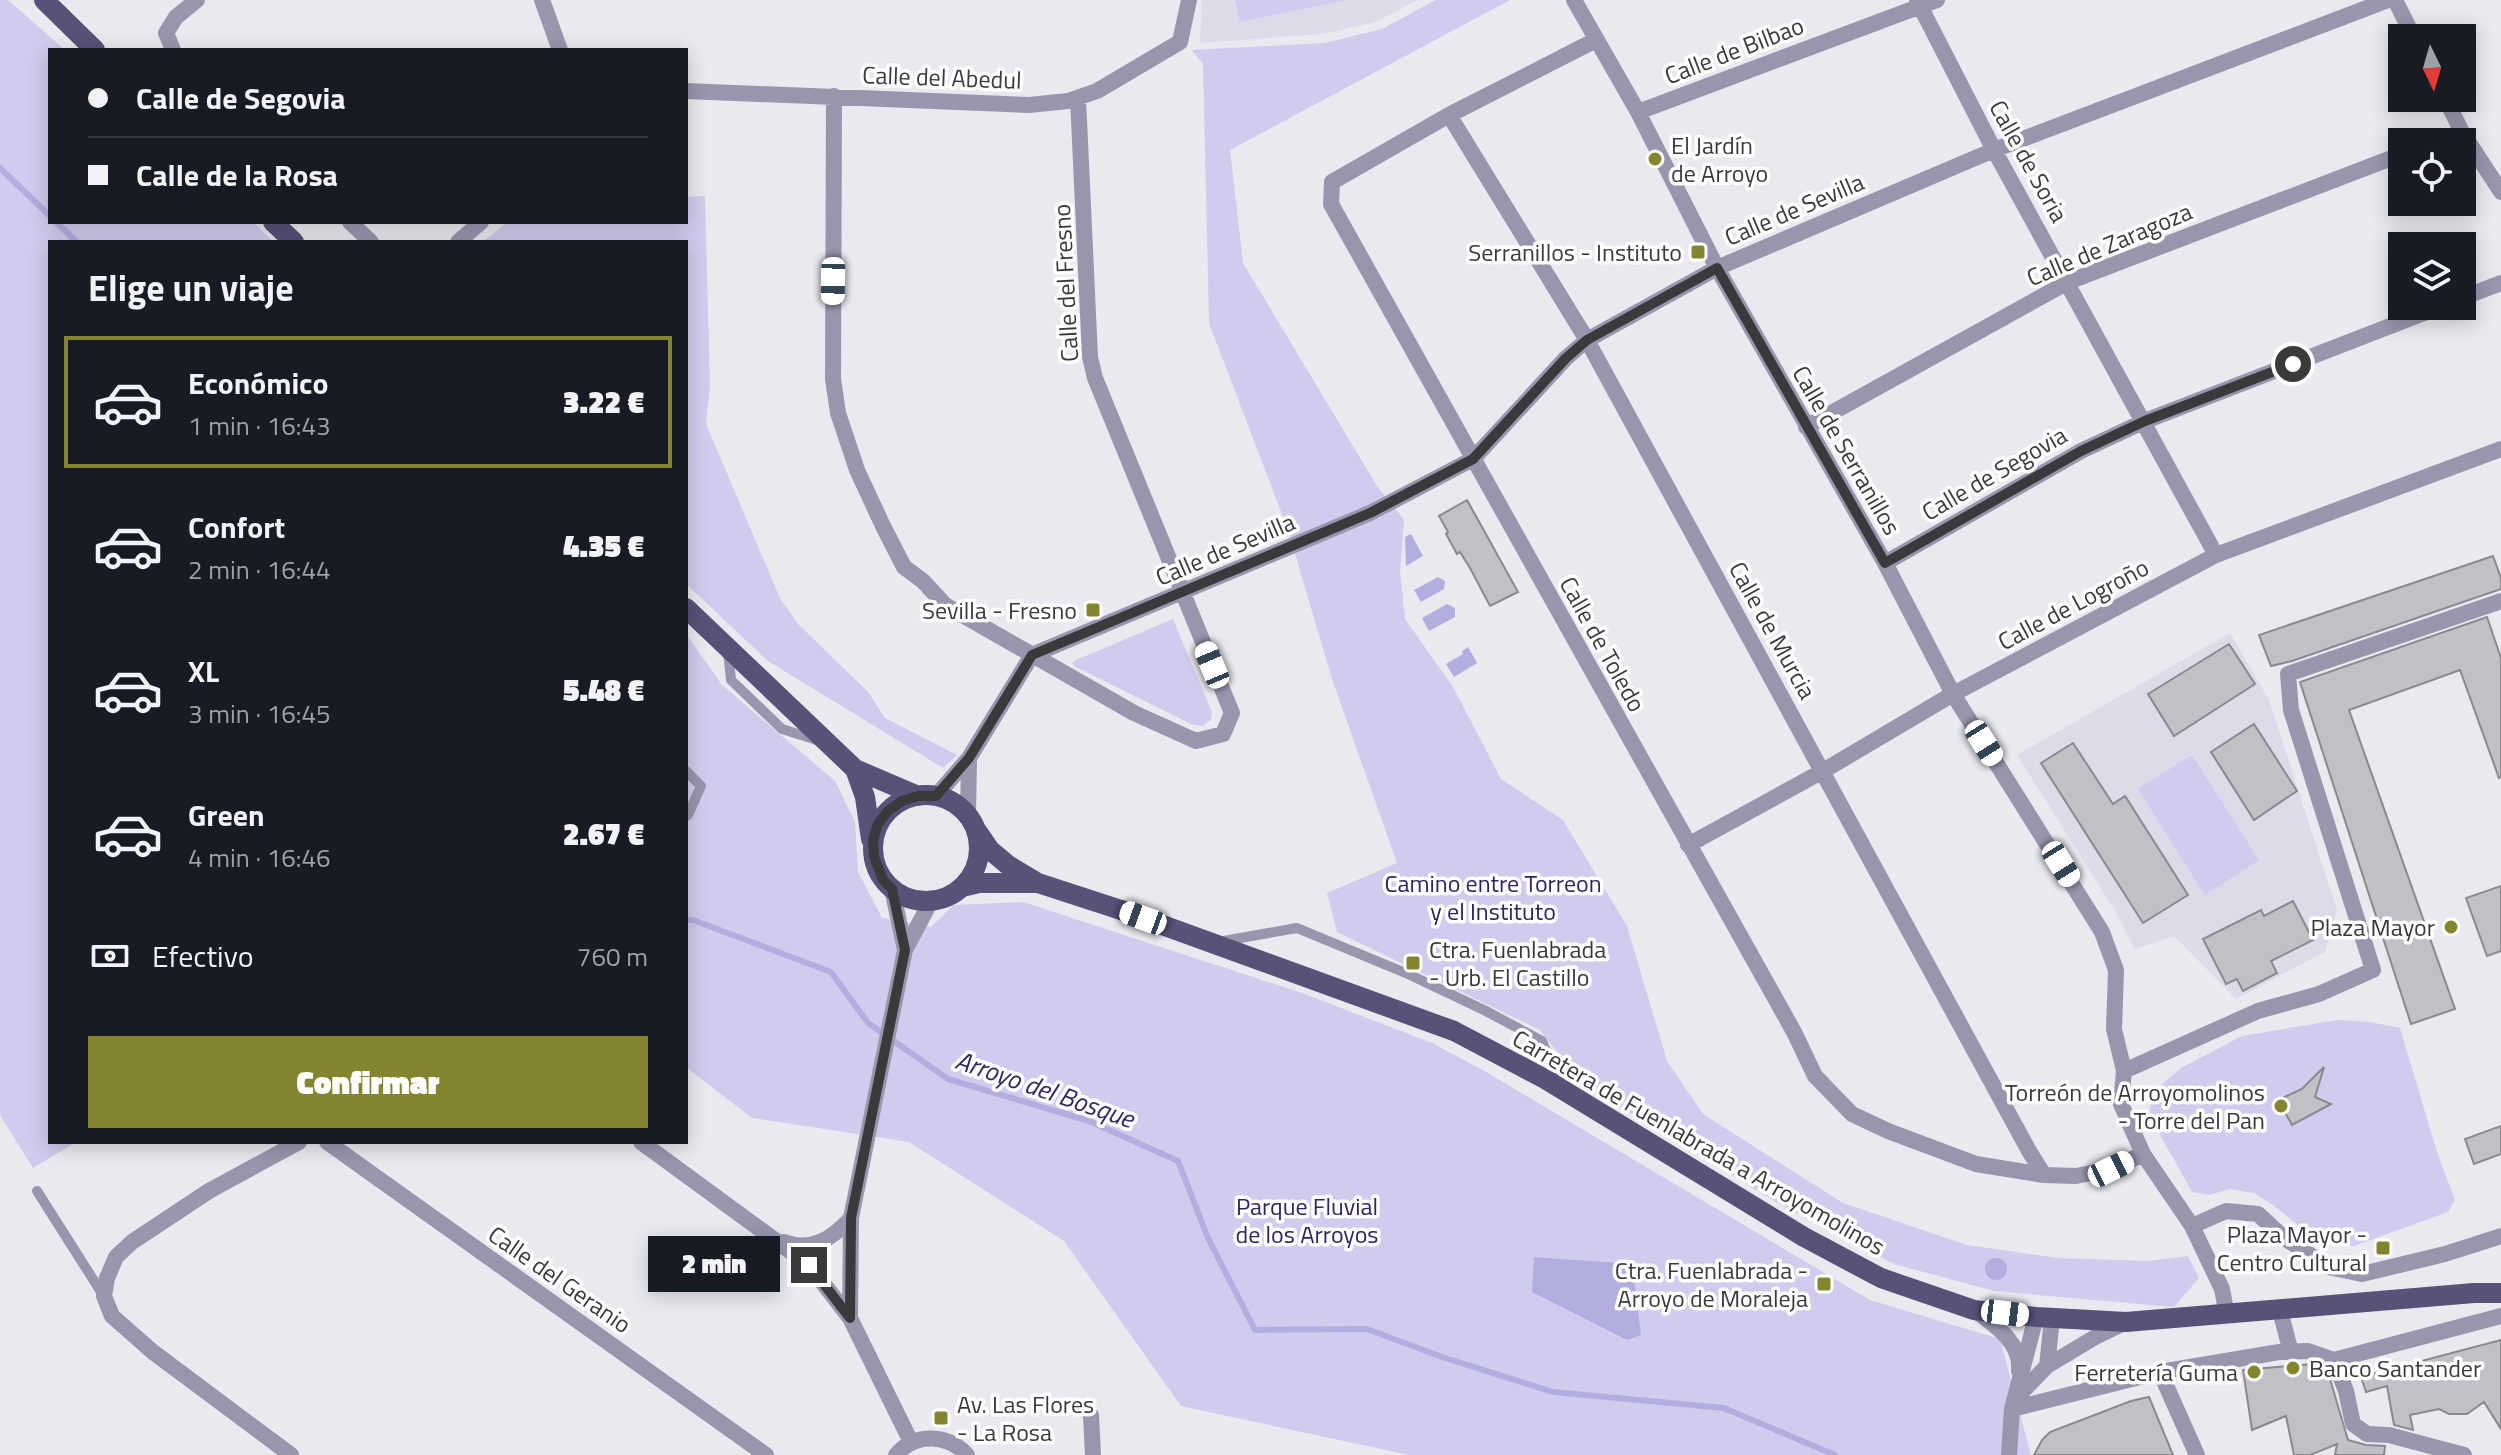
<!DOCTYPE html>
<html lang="es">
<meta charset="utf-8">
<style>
:root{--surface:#171b24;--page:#20242c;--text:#f1f3f6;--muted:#9ea1a6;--line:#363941;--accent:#84852f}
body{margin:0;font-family:"Titillium Web",sans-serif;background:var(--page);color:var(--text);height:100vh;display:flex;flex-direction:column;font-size:30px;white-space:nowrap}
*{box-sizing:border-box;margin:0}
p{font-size:26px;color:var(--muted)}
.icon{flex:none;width:44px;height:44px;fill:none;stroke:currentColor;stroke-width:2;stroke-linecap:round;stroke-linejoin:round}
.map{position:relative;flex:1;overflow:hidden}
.panel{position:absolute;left:48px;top:240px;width:640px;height:904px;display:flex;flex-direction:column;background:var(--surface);border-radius:0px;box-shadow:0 4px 20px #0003}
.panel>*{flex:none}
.hud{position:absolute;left:48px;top:48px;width:640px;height:176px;border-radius:0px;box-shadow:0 4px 20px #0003;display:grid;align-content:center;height:176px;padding:0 40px;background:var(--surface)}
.needle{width:52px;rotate:175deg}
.fabs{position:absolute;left:2388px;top:24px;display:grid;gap:16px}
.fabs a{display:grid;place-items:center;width:88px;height:88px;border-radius:0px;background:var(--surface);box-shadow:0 4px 20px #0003;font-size:40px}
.end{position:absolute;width:36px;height:36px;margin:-18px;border:10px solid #3a393c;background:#fff;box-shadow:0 0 0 4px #fff}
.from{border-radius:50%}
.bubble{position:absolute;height:56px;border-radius:0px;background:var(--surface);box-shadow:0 4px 20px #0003;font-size:26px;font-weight:800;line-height:56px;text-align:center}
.car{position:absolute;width:24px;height:48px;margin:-24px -12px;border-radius:10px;box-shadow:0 0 6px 2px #0007;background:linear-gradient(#fff 24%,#345 0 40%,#fff 0 76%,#345 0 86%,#fff 0)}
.hud b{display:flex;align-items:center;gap:28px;height:76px;font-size:30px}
.hud b+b{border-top:2px solid var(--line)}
.hud i{width:20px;height:20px;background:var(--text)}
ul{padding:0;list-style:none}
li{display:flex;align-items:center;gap:24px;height:132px;margin:0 16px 12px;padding:0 24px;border:4px solid transparent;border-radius:0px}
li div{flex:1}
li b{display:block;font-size:30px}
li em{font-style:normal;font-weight:800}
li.current{border-color:var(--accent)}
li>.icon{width:72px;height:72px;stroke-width:1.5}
h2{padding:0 40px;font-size:36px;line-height:96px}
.pay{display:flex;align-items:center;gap:20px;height:88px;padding:0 40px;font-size:30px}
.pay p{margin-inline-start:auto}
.button{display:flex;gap:16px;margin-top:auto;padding:16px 40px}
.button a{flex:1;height:92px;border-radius:0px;background:var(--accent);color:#fff;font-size:32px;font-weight:800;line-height:92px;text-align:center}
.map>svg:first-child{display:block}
.built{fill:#dcdbe9}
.green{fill:#cfcced}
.water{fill:#b3aee0}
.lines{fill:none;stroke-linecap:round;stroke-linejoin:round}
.stream{stroke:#b3aee0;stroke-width:6}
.building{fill:#c1c0c7;stroke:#8a8990;stroke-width:2}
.service{stroke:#9896ac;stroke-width:10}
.minor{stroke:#9896ac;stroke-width:16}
.primary{stroke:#575278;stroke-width:20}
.route{stroke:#3a393c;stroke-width:10}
.poi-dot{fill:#84852f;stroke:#fff;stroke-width:3}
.labels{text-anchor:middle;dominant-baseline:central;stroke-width:7;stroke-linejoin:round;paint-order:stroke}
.street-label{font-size:24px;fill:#3a393c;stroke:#fff}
.poi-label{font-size:24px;fill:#3a393c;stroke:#fff;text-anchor:end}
.park-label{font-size:24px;fill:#30225d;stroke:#fff}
.water-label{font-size:26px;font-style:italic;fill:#342662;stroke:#fff}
</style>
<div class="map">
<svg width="2501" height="1455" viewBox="0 0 2501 1455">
<rect width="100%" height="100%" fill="#e9e9f0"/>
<path class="built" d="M1202 0H1417L1376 22 1322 34 1200 43Z
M2230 633 2269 700 2337 910 2326 951 2236 999 2174 936 2135 949 2115 911 2017 755Z"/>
<path class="green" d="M0 0H8L65 50H50V222H253L274 242H50V1142H76L33 1168 0 1115Z
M1235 0H1346L1240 22Z
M1436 0H1510L1230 150 1243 263 1377 486 1404 520 1400 572 1405 619 1453 687 1501 779 1563 820 1627 926 1667 1061 1703 1114 1843 1203 1967 1245 2058 1258 2148 1261 2188 1256 2199 1278 2174 1307 1994 1291 1894 1264 1781 1205 1582 1084 1540 1030 1337 932 1327 893 1397 863 1332 679 1288 530 1209 323 1203 64 1192 50 1325 43 1382 29Z
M705 196 710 385 706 424 780 598 798 624 868 692 885 718 957 755 943 768 768 661 686 584V242H483L507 222H686V197Z
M1173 619 1212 712 1211 720 1202 726 1191 724 1076 667 1072 663 1076 660Z
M686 634 722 685 835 781 855 822 858 872 882 918 931 927 954 905 1023 902 1305 994 1432 1043 1486 1072 1870 1300 2000 1339 2031 1455H1409L1181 1406 1064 1241 909 1142 752 1118 686 1067Z
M2192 755 2259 860 2205 895 2138 789Z
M2337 1020 2370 1022 2400 1028 2437 1152 2455 1200 2448 1212 2354 1246 2314 1238 2273 1205 2254 1193 2229 1189 2210 1195 2192 1192 2149 1115 2153 1092 2181 1068 2242 1036Z"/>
<path class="water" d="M1411 534 1423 556 1406 566 1405 537Z
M1438 577 1445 581 1444 589 1421 602 1414 590Z
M1447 604 1455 608V617L1429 631 1422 618Z
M1468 647 1477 663 1454 677 1446 664 1463 654 1462 651Z
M1534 1257 1632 1264 1641 1335 1627 1340 1532 1292Z
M1985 1269a11 11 0 1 1 22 0a11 11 0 1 1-22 0Z"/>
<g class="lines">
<path class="stream" d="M0 168 50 216
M56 222 77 242
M686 920H693L831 972 868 1023 948 1079 1089 1121 1178 1161 1208 1238 1255 1330 1367 1329 1442 1357 1553 1392 1724 1408 1835 1455"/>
</g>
<path class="building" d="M1467 500 1518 592 1490 606 1470 568 1460 552 1457 554 1446 534 1448 532 1439 516Z
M2493 556 2501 578V589L2292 661 2271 666 2259 635Z
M2487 617 2501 658V777L2499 778 2460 670 2349 710 2455 1009 2411 1024 2300 682Z
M2229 644 2255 684 2174 736 2148 694Z
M2254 724 2297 791 2254 820 2211 752Z
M2073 743 2113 804 2125 796 2188 895 2143 923 2041 763Z
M2501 886V951L2487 956 2466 898Z
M2293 901 2313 940 2271 961 2277 973 2243 991 2237 979 2226 984 2203 939 2261 910 2264 916Z
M2324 1067 2315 1097 2331 1104 2292 1125 2278 1100 2302 1089Z
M2501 1126V1154L2474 1164 2465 1139Z
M2501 1340V1429L2484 1402 2467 1414H2449L2439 1409 2410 1415 2413 1430 2394 1425 2387 1386 2366 1392 2361 1377Z
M2312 1364 2330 1379 2348 1440 2366 1445 2385 1446 2384 1455H2335L2337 1444 2310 1455H2294L2286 1416 2252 1430 2243 1370Z
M2149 1397 2173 1455H2034L2042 1440 2050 1432 2131 1401Z"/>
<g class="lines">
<path class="service" d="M728 651 731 680 782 729 820 741
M686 771 701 786 688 815 686 816
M1218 942 1297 928 1408 974 1484 1010 1542 1041 1560 1084
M37 1191 103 1295"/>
<path class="minor" d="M542 0 560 50
M1574 0 1638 112 1717 268 1885 563 1953 694 2102 932 2116 970 2114 1029 2124 1071 2121 1104 2143 1154 2192 1226 2222 1289 2227 1315
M1917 0 1994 150 2216 555
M2395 0 2414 38
M1596 40 1449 115 1332 182 1331 204 1794 1032 1815 1076 1852 1114 1888 1131 1976 1164 2044 1175 2076 1176 2111 1169 2143 1154
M173 50 166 33 176 17 197 0
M686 91 1029 105 1068 101 1097 91 1180 42 1189 0
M834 96 833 379 838 413 857 470 883 526 904 567 923 581 945 605 1134 713 1196 741 1223 734 1232 713 1095 378 1090 357 1078 98
M2445 98 2462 132 2501 192
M1638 112 1937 0
M1449 115 1587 340 2029 1151 2044 1175
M2435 142 2462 132
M350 222 371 242
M458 242 481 222
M2462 298 2501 283
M1806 427 2068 282 2402 154
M1885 563 2081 451 2145 421 2442 306
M936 796 969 758 1032 655 1370 513 1473 459 1566 358 1587 340 1717 268 1994 150 2388 0
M968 815 969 758
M1688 845 1823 771 1953 694 2216 555 2501 449
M892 889 905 950
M2124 1071 2258 1011 2319 994 2373 970 2291 710 2288 674 2501 601
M327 1142 766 1455
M641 1142 809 1265 850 1318
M2192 1226 2226 1211 2258 1214 2283 1237 2328 1267 2362 1274 2445 1254 2501 1236
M784 1242C812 1252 832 1239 851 1218
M1974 1310C1995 1325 2022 1343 2019 1371
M2280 1311 2291 1352
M2334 1360 2346 1391 2353 1424 2367 1434 2389 1435 2464 1455
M2047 1366 2052 1318
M2160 1372 2197 1455
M2018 1396 2047 1366 2097 1336 2126 1322
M2012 1409 2160 1372 2279 1352 2308 1351 2334 1360 2501 1316
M1091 1415 1093 1455
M911 1442 850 1318 851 1218 905 950 931 901
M291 1455 153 1352 112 1316 104 1296 107 1278 116 1257 132 1242 209 1191 299 1142
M896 1455C915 1432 948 1434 967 1455
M2009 1455 2012 1409 2036 1317"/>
<path class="primary" d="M44 0 95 50
M273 222 294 242
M686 608 855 769 918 796
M855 769 865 797 871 839
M873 848a53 53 0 1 1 106 0a53 53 0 1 1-106 0Z
M977 831 990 850 1008 865 1038 883 1121 910 1454 1031 1545 1079 1804 1237 1881 1278 1974 1310 2036 1317 2126 1322 2474 1293H2501
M962 887 979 883H1037"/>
</g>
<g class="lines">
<path class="route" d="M809 1265 850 1318 851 1218 905 950 892 889 883 880 874 857 873 840 878 824 888 811 902 801 918 796H936L969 758 1032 655 1370 513 1473 459 1566 358 1587 340 1717 268 1885 563 2081 451 2145 421 2293 364"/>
</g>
<g class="poi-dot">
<circle cx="1655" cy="159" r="8"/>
<rect x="1690" y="244" width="16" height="16" rx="4"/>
<rect x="1085" y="602" width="16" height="16" rx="4"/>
<circle cx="2451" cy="927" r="8"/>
<rect x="1405" y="955" width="16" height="16" rx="4"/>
<circle cx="2281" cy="1106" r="8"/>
<rect x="2375" y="1240" width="16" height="16" rx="4"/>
<rect x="1816" y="1276" width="16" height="16" rx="4"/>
<circle cx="2293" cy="1368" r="8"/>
<circle cx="2254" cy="1372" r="8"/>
<rect x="933" y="1410" width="16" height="16" rx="4"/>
</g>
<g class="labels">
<g class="street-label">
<text transform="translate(1734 50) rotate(-21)">Calle de Bilbao</text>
<text transform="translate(942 77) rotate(2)">Calle del Abedul</text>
<text transform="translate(2029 161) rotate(61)">Calle de Soria</text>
<text transform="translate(1794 209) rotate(-23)">Calle de Sevilla</text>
<text transform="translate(2109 244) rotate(-23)">Calle de Zaragoza</text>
<text transform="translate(1065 283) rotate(-93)">Calle del Fresno</text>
<text transform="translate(1847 450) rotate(60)">Calle de Serranillos</text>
<text transform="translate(1994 473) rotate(-30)">Calle de Segovia</text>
<text transform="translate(1225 549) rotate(-23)">Calle de Sevilla</text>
<text transform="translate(2073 604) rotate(-28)">Calle de Logroño</text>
<text transform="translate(1773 630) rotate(61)">Calle de Murcia</text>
<text transform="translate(1603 644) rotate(61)">Calle de Toledo</text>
<text transform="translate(1699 1142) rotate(30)">Carretera de Fuenlabrada a Arroyomolinos</text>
<text transform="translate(560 1279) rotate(35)">Calle del Geranio</text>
</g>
<g class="poi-label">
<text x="1671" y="145" text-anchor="start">El Jardín<tspan x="1671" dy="28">de Arroyo</tspan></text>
<text x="1682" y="252">Serranillos - Instituto</text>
<text x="1077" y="610">Sevilla - Fresno</text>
<text x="2435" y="927">Plaza Mayor</text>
<text x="1429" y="949" text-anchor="start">Ctra. Fuenlabrada<tspan x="1429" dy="28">- Urb. El Castillo</tspan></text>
<text x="2265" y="1092">Torreón de Arroyomolinos<tspan x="2265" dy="28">- Torre del Pan</tspan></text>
<text x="2367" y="1234">Plaza Mayor -<tspan x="2367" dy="28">Centro Cultural</tspan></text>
<text x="1808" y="1270">Ctra. Fuenlabrada -<tspan x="1808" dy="28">Arroyo de Moraleja</tspan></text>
<text x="2309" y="1368" text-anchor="start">Banco Santander</text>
<text x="2238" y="1372">Ferretería Guma</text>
<text x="957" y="1404" text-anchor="start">Av. Las Flores<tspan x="957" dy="28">- La Rosa</tspan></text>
</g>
<g class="park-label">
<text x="1493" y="883">Camino entre Torreon<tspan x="1493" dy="28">y el Instituto</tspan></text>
<text x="1307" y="1206">Parque Fluvial<tspan x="1307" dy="28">de los Arroyos</tspan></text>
</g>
<g class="water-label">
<text transform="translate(1045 1089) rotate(19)">Arroyo del Bosque</text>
</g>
</g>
</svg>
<div class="fabs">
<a><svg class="needle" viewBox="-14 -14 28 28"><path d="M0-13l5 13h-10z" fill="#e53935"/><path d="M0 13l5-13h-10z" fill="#9ea1a6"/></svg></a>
<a><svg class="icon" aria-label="locate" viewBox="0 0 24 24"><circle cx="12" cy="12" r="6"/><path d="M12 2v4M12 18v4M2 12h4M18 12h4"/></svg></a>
<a><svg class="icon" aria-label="layers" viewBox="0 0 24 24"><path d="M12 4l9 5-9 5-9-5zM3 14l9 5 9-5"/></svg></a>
</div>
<i class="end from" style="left:2293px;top:364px"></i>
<i class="end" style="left:809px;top:1265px"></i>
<div class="bubble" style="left:648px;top:1236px;width:132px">2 min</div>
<i class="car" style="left:833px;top:281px;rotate:181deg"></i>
<i class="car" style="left:1212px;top:665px;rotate:337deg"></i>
<i class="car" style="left:1984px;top:743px;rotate:148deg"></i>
<i class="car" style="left:2061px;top:864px;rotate:148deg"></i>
<i class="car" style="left:1143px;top:918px;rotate:290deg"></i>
<i class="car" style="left:2111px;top:1169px;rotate:64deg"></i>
<i class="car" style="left:2005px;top:1313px;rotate:97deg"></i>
<div class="hud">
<b><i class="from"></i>Calle de Segovia</b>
<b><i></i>Calle de la Rosa</b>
</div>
<section class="panel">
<h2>Elige un viaje</h2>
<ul>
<li class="current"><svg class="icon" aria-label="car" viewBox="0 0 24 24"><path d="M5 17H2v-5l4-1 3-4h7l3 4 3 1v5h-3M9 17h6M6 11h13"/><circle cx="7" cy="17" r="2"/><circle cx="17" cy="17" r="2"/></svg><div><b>Económico</b><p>1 min · 16:43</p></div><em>3.22 €</em></li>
<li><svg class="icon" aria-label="car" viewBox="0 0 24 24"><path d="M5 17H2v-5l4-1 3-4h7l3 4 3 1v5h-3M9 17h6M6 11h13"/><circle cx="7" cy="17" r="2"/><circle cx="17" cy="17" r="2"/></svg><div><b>Confort</b><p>2 min · 16:44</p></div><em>4.35 €</em></li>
<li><svg class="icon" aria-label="car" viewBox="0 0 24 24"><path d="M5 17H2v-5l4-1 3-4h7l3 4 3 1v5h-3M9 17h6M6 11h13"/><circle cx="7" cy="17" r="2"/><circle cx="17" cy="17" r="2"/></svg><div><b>XL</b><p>3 min · 16:45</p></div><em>5.48 €</em></li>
<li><svg class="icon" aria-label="car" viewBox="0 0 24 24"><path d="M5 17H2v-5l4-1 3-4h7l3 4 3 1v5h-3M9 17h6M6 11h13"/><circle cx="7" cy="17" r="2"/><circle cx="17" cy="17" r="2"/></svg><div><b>Green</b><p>4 min · 16:46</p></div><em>2.67 €</em></li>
</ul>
<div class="pay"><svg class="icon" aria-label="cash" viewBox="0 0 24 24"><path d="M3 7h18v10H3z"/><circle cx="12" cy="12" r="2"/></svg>Efectivo<p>760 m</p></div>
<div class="button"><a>Confirmar</a></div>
</section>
</div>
